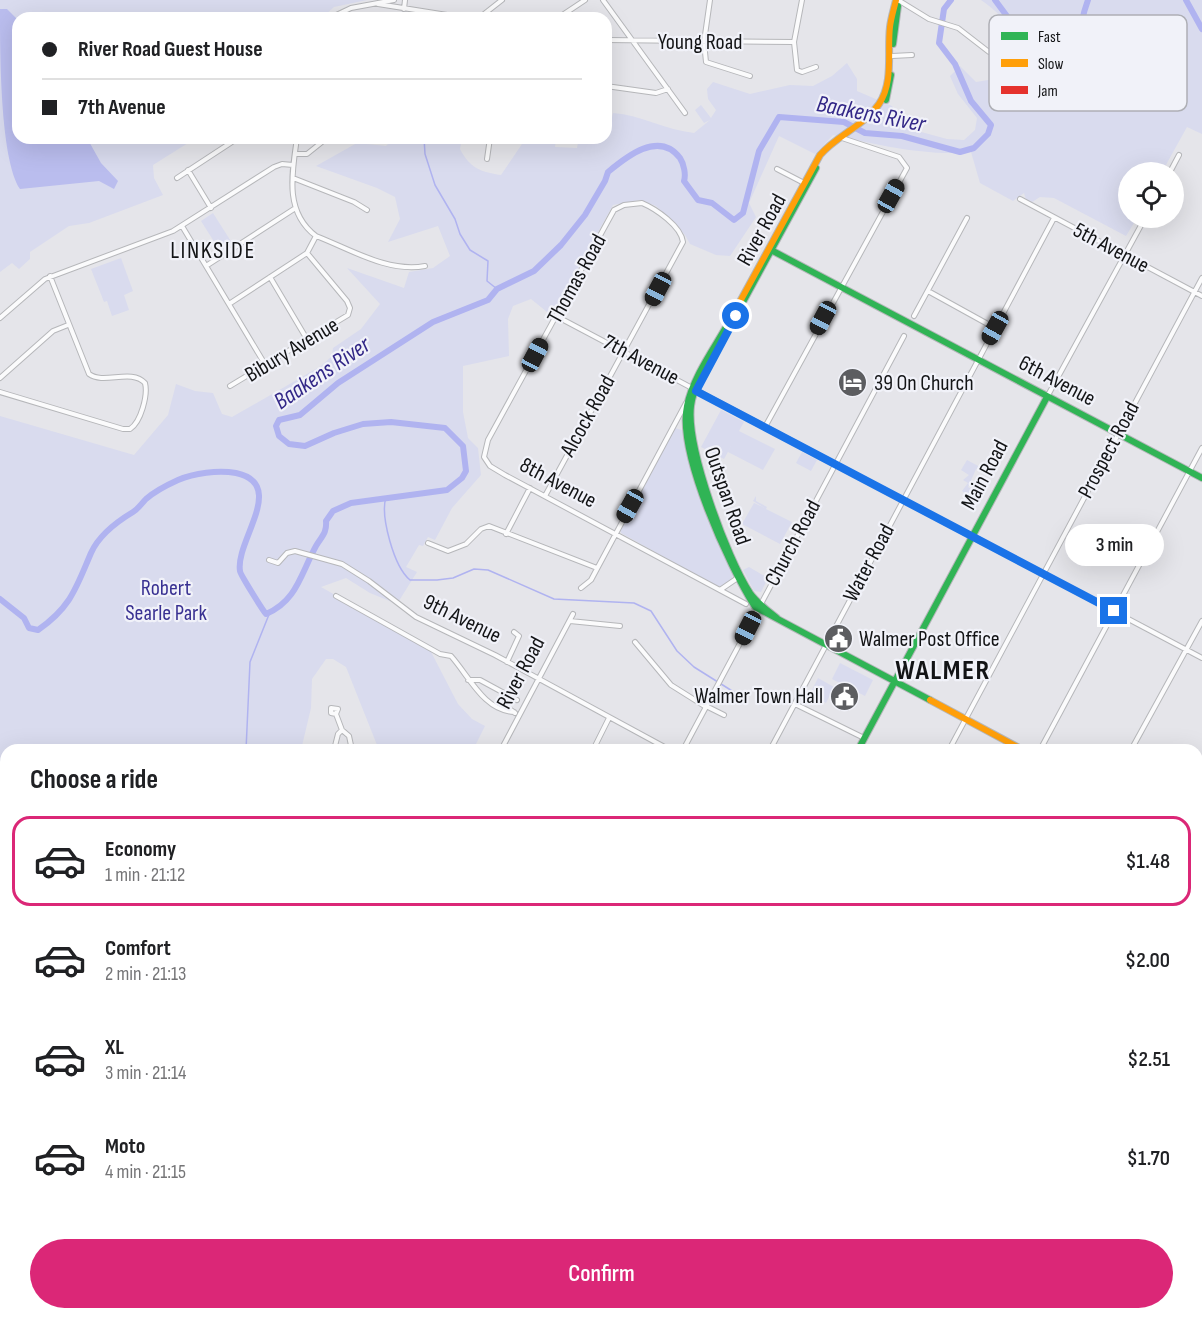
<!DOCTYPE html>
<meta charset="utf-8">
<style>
:root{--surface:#fff;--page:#f6f6f6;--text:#202124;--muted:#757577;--line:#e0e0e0;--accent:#db2777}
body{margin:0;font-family:"Sofia Sans Condensed",sans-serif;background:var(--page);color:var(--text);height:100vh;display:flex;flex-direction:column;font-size:22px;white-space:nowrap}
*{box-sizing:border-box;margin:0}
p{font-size:20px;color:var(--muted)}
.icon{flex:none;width:33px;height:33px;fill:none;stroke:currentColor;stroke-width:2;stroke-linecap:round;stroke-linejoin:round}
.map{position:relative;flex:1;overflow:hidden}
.details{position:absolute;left:0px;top:744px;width:1203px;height:576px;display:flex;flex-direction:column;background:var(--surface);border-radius:18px 18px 0 0;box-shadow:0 6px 24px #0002}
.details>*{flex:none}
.banner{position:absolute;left:12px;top:12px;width:600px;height:132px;border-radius:18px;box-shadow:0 6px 24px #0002;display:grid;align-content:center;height:132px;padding:0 30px;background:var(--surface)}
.buttons{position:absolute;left:1118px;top:162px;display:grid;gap:12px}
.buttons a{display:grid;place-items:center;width:66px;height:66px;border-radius:50%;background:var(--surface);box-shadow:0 6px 24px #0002;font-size:30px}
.end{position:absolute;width:27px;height:27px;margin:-14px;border:8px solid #1a73e8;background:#fff;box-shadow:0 0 0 3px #fff}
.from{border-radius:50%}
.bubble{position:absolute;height:42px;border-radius:21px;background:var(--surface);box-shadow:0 6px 24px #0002;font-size:20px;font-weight:600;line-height:42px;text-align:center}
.car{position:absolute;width:18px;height:36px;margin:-18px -9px;border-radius:8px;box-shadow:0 0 4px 2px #0007;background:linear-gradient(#222 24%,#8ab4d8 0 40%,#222 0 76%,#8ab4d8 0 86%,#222 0)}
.banner b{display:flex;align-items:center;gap:21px;height:57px;font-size:22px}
.banner b+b{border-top:2px solid var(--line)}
.banner i{width:15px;height:15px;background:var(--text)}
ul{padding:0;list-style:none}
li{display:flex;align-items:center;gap:18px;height:90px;margin:0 12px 9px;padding:0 18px;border:3px solid transparent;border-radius:18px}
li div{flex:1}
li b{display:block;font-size:22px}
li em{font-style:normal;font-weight:600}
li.active{border-color:var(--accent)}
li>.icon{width:54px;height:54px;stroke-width:1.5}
h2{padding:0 30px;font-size:27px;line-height:72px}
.cta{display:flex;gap:12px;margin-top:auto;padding:12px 30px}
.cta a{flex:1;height:69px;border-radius:36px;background:var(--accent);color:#fff;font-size:24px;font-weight:600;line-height:69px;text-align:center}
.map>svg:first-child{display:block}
.green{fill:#d9dbee}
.forest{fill:#babdee}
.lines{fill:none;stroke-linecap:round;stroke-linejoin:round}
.stream{stroke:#b0b3f0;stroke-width:1.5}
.river{stroke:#b0b3f0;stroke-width:6}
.street-casing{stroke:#b6b7ba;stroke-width:6}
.fast-casing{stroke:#b6b7ba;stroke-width:8}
.slow-casing{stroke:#b6b7ba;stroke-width:8}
.jam-casing{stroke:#b6b7ba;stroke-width:8}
.street{stroke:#fbfbfc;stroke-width:4}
.fast{stroke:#30b455;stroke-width:6}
.slow{stroke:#ff9f0a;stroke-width:6}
.jam{stroke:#e5322d;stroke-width:6}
.route{stroke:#1a73e8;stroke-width:8}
.labels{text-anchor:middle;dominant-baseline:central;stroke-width:4.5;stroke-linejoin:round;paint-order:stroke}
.street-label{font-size:22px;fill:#131416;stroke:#f1f2f9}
.poi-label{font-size:22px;fill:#131416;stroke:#f1f2f9;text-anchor:start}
.park-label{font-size:22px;fill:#393192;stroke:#f1f2f9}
.water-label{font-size:24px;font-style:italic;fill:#322787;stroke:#f1f2f9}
.neighbourhood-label{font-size:24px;letter-spacing:1.5px;fill:#131416;stroke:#f1f2f9}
.district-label{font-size:28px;font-weight:bold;letter-spacing:1.5px;fill:#131416;stroke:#f1f2f9}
.key{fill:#f1f2f9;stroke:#aeafb5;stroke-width:1.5}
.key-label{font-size:16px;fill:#131416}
</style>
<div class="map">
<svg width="1202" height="1320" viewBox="0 0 1202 1320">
<rect width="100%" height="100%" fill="#e5e5ea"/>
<path class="green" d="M0 0H367L334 7 322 18H18V138H196L153 165 154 178 163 195 89 223 69 226 30 252V259L19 269 12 263 0 272Z
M981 0H1202V134L1187 127 1162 172H1128V218H1137L1126 236 1054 198 1040 197 1032 202 1026 200 1024 193 1013 201 980 183 971 152C930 157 873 144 833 135L815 154 779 136 749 203 756 217 730 256 716 255 690 244 685 235 656 206 640 200 613 205 552 316 531 299 513 306 508 319 509 356 463 366V412L468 438 478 448 481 475 452 508 435 540 428 537 423 546 419 545 406 567 417 572 397 604 370 593 346 578 321 587 429 648 458 704 472 719 485 726 475 746 482 750H379L346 667 333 659H326L312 679 311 708 301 750H6V1131L0 1134V416L134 455 168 415 176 384 195 391 213 393 222 414 232 417 321 366 332 356 333 348 361 329 380 304 347 268 404 288 409 272 433 268 450 256 438 226 388 242 400 219 395 197 377 188 316 166 357 143 386 146 395 138H462L460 149C470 168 480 172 501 175L524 141 536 138 556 139 555 147 577 148 579 139 606 138V128L610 125 613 113C641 115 666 130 694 133L710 120 704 123 695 110 701 105 711 118 716 110 708 99 707 89 713 82 750 94 790 85 813 86 832 76 847 63 857 79V91L892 106 904 125 914 130 947 139 964 140 975 130 977 118 958 94 950 76 960 66 976 82 994 79 1027 62C1021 36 1003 15 981 0Z
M213 213 232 243 220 251 201 221Z
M121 258 133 291 124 295 129 310 112 316 107 301 104 302 91 269Z
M721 410 744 422 739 431 775 449 763 470 728 452 734 441 724 459 701 447Z
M675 428 685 431 733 575C732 582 723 587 716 586L621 533 620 529Z
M802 452 817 460 811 471 796 463Z
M967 460 982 468 976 469 968 487 975 491 971 497 962 491 968 483 963 480 969 475 961 470Z
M756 496V501L767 507 766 509 792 522 780 544 742 524 754 503 765 508 753 501Z
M749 567 768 578 761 592 754 591 743 570Z
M840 663 873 680 865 696 832 679Z
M818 678 834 687 826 703 810 694Z
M1197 861 1202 867V909L1199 911 1197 908Z
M585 1314H805L801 1320H581Z"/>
<path class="forest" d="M0 9H7L18 20V138H87L101 163 118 181 114 189 99 181 20 189C0 159 0 51 0 9Z"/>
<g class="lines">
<path class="stream" d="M424 138 425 154 435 185 455 219 460 234 470 250 488 261 487 281 497 289
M386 497C380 516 394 567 410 580H437L453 578 474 569 488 570 554 599 634 603 651 611 677 651 694 667 745 699
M246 750 250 662 270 612
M0 1086 6 1087
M1026 1314 1029 1320
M861 1320 866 1314
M912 1320 913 1314"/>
<path class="river" d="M995 0 1032 50 1053 58C1089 36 1075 34 1088 0
M1186 0 1202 29
M0 599 24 618 29 628 38 630C71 607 76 588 91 553 99 535 118 521 133 512 138 509 142 503 146 499 155 491 167 485 178 480 194 473 218 470 236 473 288 484 235 541 240 571 240 574 262 609 266 614 297 601 301 573 316 546 322 536 327 533 326 521L333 511 351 503 447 490 462 478 466 471 463 446 445 428 391 422 363 424 334 433 305 446 289 444 279 436 276 426 279 420 300 415 338 383 433 322 488 300 497 289 534 271 561 245 585 215 605 181 608 172C626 157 659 130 680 158 684 164 686 175 684 181L698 200 712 203 734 220 743 213 759 151 779 117 844 122 865 133 902 136 960 152 974 148 988 134 991 125 971 101 955 64 939 43 944 9 951 0"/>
<defs>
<path id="street" d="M603 0 685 113
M710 0 704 42 706 62 750 76
M802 0 794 42 797 70 802 72 816 67
M898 0 929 19 958 28 989 52 1056 32
M378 4 466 18
M404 9 405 0
M330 18 351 8 394 0
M479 18 502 0
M558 18 585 0
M606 40 794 42
M892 56 912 55
M606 86 656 93 668 89
M297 138C292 173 284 212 316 236 350 249 388 273 425 266
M295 154H307L327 138
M487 159 490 138
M777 169 806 184
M188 170 211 208
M1170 172 1179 155
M177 178 238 138
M293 178 354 202 367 210
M1020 199 1202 296
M182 226 266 366
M206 266 294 209
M270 277 308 341
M928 291 995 328
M229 304 307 253 316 236
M556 316 1202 658
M914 316 967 218
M0 318 45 279 173 231 274 167 282 164 293 165
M0 378 53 331 68 325
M230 386 348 315 350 308 347 301 307 253
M0 392 123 429H130C141 422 148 395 145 383 131 368 104 385 89 374L50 276
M1047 397 1145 218
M765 427 907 168 899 157 842 138
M545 496 683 242C681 226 656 209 642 203L624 205 614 210 488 440 484 457 490 466 505 475 746 604
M506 534 530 488
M428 543 448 551 466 544 481 529 489 526 597 568
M269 560 278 563 287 553 295 551 342 564 369 581 416 617 495 655 670 750
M581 588 591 580 686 403
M720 590 739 577
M336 596 440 654 451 656C469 676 484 711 514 712
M570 621 620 626
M635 642 671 685 706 707
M507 662 519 636 514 632
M468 680H480L517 700
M501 703 515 713
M795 704 864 738
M706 706 724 715
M336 714 331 713V708L338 709 336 714 342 730
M334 750 338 734 342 730 349 736 352 750
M501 750 573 614
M593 750 609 718
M683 750 904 336
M770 750 1054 218
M949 750 1202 278
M1040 750 1202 448
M1131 750 1202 621
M1197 1015 1202 1017
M1197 1048 1202 1050
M1197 1139 1202 1129
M1197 1148 1202 1150
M1197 1171 1202 1166
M1197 1226 1202 1223
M0 1247 6 1244
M1197 1252 1202 1248
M1197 1274 1202 1278
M333 1314 337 1320
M522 1314 526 1320
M853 1314 859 1320
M1068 1314 1071 1320
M1088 1314 1091 1320
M1192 1314 1195 1320
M134 1320 145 1314
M278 1320 288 1314
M571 1320 579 1314
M893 1320 899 1314
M924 1320 926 1314
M970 1320 972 1314
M1093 1320 1105 1314
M1137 1320 1148 1314"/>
<path id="fast" d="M893 44 898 6
M886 100 891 75
M771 250 1202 478
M730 320C716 346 693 376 687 406 677 453 729 566 755 607L930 700
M731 324 816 168
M727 332C715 355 694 380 691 406 686 447 727 558 750 593 757 603 768 611 777 618
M858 750 1047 397
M1197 783 1202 777
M1197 970 1202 972
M1197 1311 1202 1309
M1032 1314 1035 1320
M1180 1320 1192 1314"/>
<path id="slow" d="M730 320 820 155C837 135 864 126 879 104 894 82 887 52 890 27 891 18 894 9 896 0
M930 700 1023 750
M423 1320 433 1314"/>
<path id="jam" d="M807 1320 811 1314"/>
</defs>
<use href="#street" class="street-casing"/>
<use href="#fast" class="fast-casing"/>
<use href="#slow" class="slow-casing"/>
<use href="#jam" class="jam-casing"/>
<use href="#street" class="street"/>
<use href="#fast" class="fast"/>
<use href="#slow" class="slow"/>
<use href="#jam" class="jam"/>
</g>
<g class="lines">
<path class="route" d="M736 316 696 391 1114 611"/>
</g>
<defs>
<symbol id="hotel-disc" viewBox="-11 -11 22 22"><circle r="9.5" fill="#5c5d60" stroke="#f1f2f9"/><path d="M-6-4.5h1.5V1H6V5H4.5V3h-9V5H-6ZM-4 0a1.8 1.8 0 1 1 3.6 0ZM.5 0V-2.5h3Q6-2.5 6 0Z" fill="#fff"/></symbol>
<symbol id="civic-disc" viewBox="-11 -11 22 22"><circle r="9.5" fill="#5c5d60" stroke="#f1f2f9"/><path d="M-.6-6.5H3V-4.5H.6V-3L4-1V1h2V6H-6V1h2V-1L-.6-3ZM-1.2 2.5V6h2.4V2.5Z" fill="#fff"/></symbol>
</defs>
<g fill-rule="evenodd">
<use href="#hotel-disc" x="836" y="366" width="33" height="33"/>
<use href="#civic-disc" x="822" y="622" width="33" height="33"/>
<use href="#civic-disc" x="828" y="680" width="33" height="33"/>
</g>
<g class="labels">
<g class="street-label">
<text x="700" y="42">Young Road</text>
<text transform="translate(762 230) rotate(-61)">River Road</text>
<text transform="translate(1111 248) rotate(28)">5th Avenue</text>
<text transform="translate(577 279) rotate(-61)">Thomas Road</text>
<text transform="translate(292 350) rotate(-31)">Bibury Avenue</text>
<text transform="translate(641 360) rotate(28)">7th Avenue</text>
<text transform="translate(1057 381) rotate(28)">6th Avenue</text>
<text transform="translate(588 416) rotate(-61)">Alcock Road</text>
<text transform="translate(1109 450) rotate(-62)">Prospect Road</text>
<text transform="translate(985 475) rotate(-62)">Main Road</text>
<text transform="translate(558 483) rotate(28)">8th Avenue</text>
<text transform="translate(727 496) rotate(71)">Outspan Road</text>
<text transform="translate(793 543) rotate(-62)">Church Road</text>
<text transform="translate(869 563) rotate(-62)">Water Road</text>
<text transform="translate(462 619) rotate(26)">9th Avenue</text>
<text transform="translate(521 673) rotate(-62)">River Road</text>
</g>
<g class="poi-label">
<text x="874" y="383">39 On Church</text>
<text x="859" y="639">Walmer Post Office</text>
<text x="823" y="696" text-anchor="end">Walmer Town Hall</text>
</g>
<g class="park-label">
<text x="166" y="588">Robert<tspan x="166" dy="25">Searle Park</tspan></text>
</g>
<g class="water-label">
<text transform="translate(871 114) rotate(11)">Baakens River</text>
<text transform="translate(322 373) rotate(-34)">Baakens River</text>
</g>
<g class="neighbourhood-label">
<text x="213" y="250">LINKSIDE</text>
</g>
<g class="district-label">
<text x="943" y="670">WALMER</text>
</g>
</g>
<rect x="989" y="15" width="198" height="96" rx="9" class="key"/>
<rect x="1001" y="32" width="27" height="8" fill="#30b455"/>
<rect x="1001" y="59" width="27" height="8" fill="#ff9f0a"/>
<rect x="1001" y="86" width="27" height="8" fill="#e5322d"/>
<g class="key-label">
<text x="1038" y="42">Fast</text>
<text x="1038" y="69">Slow</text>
<text x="1038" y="96">Jam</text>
</g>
</svg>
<div class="buttons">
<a><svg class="icon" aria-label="locate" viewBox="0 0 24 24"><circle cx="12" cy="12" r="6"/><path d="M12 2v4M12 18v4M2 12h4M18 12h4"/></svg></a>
</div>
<i class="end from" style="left:736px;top:316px"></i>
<i class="end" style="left:1114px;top:611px"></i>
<div class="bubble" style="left:1065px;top:524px;width:99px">3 min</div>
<i class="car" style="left:891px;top:196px;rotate:29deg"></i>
<i class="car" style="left:658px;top:289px;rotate:208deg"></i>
<i class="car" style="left:823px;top:318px;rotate:208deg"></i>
<i class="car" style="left:995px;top:328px;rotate:209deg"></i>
<i class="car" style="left:535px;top:355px;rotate:28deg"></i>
<i class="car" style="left:630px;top:506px;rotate:209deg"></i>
<i class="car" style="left:748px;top:628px;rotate:207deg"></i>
<div class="banner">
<b><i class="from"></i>River Road Guest House</b>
<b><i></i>7th Avenue</b>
</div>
<section class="details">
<h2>Choose a ride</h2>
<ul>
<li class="active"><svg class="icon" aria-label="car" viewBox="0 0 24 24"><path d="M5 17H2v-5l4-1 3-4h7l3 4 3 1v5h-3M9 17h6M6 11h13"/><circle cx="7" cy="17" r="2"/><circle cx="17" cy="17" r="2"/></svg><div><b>Economy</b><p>1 min · 21:12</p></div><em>$1.48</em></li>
<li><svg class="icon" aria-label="car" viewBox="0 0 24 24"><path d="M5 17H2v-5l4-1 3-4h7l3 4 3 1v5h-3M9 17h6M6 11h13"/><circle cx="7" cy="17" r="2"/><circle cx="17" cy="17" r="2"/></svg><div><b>Comfort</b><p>2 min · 21:13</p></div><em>$2.00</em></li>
<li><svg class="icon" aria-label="car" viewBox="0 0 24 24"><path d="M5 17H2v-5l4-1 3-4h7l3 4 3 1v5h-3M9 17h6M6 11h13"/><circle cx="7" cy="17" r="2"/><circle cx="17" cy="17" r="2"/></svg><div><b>XL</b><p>3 min · 21:14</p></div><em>$2.51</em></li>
<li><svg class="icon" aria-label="car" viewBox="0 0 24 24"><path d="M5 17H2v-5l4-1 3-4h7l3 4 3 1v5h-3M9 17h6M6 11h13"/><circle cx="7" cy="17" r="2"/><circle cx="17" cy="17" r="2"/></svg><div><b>Moto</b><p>4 min · 21:15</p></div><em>$1.70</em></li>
</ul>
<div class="cta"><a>Confirm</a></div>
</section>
</div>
